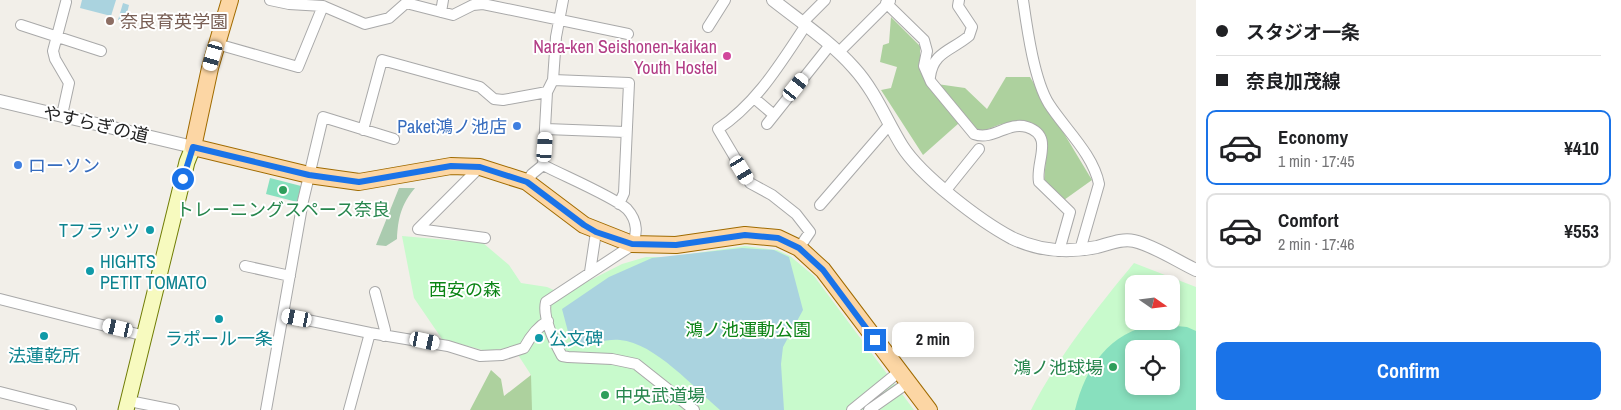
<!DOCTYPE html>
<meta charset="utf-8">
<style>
:root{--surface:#fff;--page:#f2f2f2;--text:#202124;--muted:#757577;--line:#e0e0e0;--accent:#1a73e8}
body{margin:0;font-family:"Archivo Narrow","Noto Sans JP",sans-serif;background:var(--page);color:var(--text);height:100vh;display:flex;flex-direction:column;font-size:19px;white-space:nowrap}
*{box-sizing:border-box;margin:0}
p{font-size:16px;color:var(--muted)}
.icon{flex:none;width:28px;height:28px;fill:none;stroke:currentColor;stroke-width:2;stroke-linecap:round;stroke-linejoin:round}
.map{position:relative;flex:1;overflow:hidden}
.drawer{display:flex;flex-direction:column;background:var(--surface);width:425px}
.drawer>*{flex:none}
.banner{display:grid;align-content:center;height:110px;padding:0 20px;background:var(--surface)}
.needle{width:32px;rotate:104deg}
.controls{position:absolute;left:1125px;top:275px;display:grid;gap:10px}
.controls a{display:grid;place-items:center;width:55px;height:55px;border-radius:10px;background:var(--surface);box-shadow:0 2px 8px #0003;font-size:25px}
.end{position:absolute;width:22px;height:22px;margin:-11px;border:6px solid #1a73e8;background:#fff;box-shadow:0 0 0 2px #fff}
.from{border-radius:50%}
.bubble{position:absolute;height:35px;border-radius:10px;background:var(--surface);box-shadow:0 2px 8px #0003;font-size:16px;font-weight:800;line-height:35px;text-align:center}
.car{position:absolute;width:15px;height:30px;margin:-15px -8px;border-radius:6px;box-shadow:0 0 4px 1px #0007;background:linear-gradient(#fff 24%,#345 0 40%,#fff 0 76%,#345 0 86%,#fff 0)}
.banner b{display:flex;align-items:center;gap:18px;height:48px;font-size:19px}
.banner b+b{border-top:1px solid var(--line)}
.banner i{width:12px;height:12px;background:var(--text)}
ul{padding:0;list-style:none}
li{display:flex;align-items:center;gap:15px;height:75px;margin:0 10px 8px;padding:0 10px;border:2px solid var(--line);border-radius:10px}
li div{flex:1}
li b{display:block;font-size:19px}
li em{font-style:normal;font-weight:800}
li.current{border-color:var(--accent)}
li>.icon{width:45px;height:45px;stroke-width:1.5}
.primary-button{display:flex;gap:10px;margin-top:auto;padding:10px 20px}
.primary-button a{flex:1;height:58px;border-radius:10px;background:var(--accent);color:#fff;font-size:20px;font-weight:800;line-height:58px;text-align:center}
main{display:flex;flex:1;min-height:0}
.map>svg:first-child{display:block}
.forest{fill:#add19e}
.cemetery{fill:#aacbaf}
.park{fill:#c8facc;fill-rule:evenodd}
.pitch{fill:#88e0be;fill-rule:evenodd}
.water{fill:#aad3df}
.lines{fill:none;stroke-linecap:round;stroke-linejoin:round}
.minor-casing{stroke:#a9a9a9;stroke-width:12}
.tertiary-casing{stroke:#a9a9a9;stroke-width:14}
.secondary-casing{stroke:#707d05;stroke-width:17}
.primary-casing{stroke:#a06b00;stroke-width:18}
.minor{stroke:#fff;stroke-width:10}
.tertiary{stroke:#fff;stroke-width:12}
.secondary{stroke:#f7fabf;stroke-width:15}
.primary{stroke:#fcd6a4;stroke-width:16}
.route{stroke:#1a73e8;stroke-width:6}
.education-dot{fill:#8d6e63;stroke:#fff;stroke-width:2}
.hotel-dot{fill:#d1479c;stroke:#fff;stroke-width:2}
.shop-dot{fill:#3f7fe0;stroke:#fff;stroke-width:2}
.leisure-dot{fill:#2e9e5b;stroke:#fff;stroke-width:2}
.culture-dot{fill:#0f9aa8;stroke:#fff;stroke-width:2}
.labels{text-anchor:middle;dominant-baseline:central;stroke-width:4;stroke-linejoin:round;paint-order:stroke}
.education-label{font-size:18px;fill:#785e54;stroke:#fff;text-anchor:start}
.hotel-label{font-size:18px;fill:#b23c85;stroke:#fff;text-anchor:end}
.street-label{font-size:18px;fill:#222;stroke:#fff}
.shop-label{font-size:18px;fill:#366cbe;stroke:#fff;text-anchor:end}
.leisure-label{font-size:18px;fill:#27864d;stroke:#fff}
.culture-label{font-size:18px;fill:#0d838f;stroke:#fff;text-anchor:start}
.park-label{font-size:18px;fill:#0c8416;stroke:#fff}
</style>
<main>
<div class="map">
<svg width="1196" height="410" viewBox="0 0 1196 410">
<rect width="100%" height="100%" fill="#f2efe9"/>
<path class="forest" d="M891 17 920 46V64L953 111 959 123 923 155 881 90 891 88 897 67 880 62 883 45 889 43Z
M1006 77H1030L1092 180 1064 200 1044 182C1047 146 1052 116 1002 124 993 126 986 132 976 131L937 84 965 88 987 109Z
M526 351 549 410H470L491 370 501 379 504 396 531 375Z"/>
<path class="cemetery" d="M399 188H415C401 204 398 219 397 239L386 246 376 245Z"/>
<path class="park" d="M402 236 483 243 509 265 521 283 547 287 563 294 622 264 646 257H669L745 246 777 250 790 256 814 276 914 410H532L531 375 513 347 486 351 442 339 414 298Z
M1134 263 1196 287V410H1031C1058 357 1096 309 1134 263ZM1134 284H1171V321H1134ZM1134 349H1171V386H1134Z"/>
<path class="pitch" d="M270 178 301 186 297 202 266 194Z
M1155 324 1187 327 1196 331V410H1075C1086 366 1109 333 1155 324ZM1134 349H1171V386H1134Z"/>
<path class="water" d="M82 0H116L111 16 80 8Z
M123 3 129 5 125 22 118 20Z
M742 248 774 250 789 257 803 310 783 347 781 364 784 410H720C694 388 655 343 620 340 604 338 586 348 571 343L562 309 609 277 652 258Z"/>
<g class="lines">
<defs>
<path id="minor" d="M270 0 289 4 323 6 365 24 389 18 406 3 453 15 473 5 483 4 628 34
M1023 0C1027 28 1034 80 1049 104 1065 129 1093 154 1099 184L1080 250
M886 3 924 40 927 51 924 66 931 82 974 134C993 141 1008 121 1027 127 1055 136 1035 162 1039 182L1070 212 1059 251
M441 12 443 0
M802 23 825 0
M21 25 101 51
M708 27 725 0
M217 44 298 67 323 6
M839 52 890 1
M930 77C933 52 951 51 969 36L972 27 958 6 959 0
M553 80 629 83 624 193 619 204
M754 98 774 115
M62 115 69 83 55 59 53 51 66 2
M767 124 830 45
M546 129 625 132
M363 130 382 60 480 87 494 99 503 100 547 92
M543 165C562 175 614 197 627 209 637 220 640 236 628 248L546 302C542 317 555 343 562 356L568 357 612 359 636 364 694 410
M480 167 418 229 485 238
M527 182 532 174 543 165 547 92 553 80 556 37 563 0
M946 190 979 149
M820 205 890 124
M799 248 810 232 796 214 772 195 750 183 718 129C757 103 780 64 806 25
M245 266 290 276
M590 272 596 232
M375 292 385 330 384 336
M0 299 145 336
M283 315 370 333 448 346 480 356 502 355 524 348C530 337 537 327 548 321
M0 392 71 410
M129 401 174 410
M266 410 303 201 323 117 394 139
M349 410 370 333
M852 410 900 371
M869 410 909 382"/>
<path id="tertiary" d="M773 0C801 22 831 42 854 68 875 91 886 120 902 146 921 176 980 221 1012 238 1039 251 1068 253 1097 247 1109 244 1122 238 1134 241 1155 246 1177 261 1196 270
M0 101 193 147"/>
<path id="secondary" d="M126 410 187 162 193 147"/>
<path id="primary" d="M230 0 210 68 193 147 309 175 359 182 451 166 480 167 527 182 584 225 632 244 676 245 745 235 778 238 799 248 823 270 929 410"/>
</defs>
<use href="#minor" class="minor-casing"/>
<use href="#tertiary" class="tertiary-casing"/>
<use href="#secondary" class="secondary-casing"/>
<use href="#primary" class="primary-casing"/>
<use href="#minor" class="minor"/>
<use href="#tertiary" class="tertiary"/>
<use href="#secondary" class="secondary"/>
<use href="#primary" class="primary"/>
</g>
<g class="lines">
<path class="route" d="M183 179 193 147 309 175 359 182 451 166 480 167 527 182 584 225 596 232 632 244 676 245 745 235 778 238 799 248 823 270 875 340"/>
</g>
<circle class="education-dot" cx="110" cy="21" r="5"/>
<circle class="hotel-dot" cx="727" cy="56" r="5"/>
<g class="shop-dot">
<circle cx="517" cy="126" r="5"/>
<circle cx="18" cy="165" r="5"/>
</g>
<g class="leisure-dot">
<circle cx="283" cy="190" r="5"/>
<circle cx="1113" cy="367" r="5"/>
<circle cx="605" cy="395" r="5"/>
</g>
<g class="culture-dot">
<circle cx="150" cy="230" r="5"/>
<circle cx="90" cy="271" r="5"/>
<circle cx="219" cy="319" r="5"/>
<circle cx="44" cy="336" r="5"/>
<circle cx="539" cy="338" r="5"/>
</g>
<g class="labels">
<g class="education-label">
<text x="120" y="21">奈良育英学園</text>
</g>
<g class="hotel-label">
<text x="717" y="46">Nara-ken Seishonen-kaikan<tspan x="717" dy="21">Youth Hostel</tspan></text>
</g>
<g class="street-label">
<text transform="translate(96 124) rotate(13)">やすらぎの道</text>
</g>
<g class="shop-label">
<text x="507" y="126">Paket鴻ノ池店</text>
<text x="28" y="165" text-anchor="start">ローソン</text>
</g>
<g class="leisure-label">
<text x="283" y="209">トレーニングスペース奈良</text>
<text x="1103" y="367" text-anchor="end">鴻ノ池球場</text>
<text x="615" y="395" text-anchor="start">中央武道場</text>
</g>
<g class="culture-label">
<text x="140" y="230" text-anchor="end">Tフラッツ</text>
<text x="100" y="261">HIGHTS<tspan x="100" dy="21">PETIT TOMATO</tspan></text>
<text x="219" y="338" text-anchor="middle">ラポール一条</text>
<text x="549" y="338">公文碑</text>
<text x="44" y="355" text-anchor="middle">法蓮乾所</text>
</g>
<g class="park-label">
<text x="465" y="289">西安の森</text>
<text x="748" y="329">鴻ノ池運動公園</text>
</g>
</g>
</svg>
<div class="controls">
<a><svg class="needle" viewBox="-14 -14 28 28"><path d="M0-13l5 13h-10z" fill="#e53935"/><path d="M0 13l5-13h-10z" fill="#757577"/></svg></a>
<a><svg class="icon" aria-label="locate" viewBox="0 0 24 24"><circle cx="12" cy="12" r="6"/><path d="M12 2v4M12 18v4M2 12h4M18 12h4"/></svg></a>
</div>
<i class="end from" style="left:183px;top:179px"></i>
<i class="end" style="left:875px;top:340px"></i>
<div class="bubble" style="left:892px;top:322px;width:82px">2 min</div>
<i class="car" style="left:213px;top:56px;rotate:196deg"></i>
<i class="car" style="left:796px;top:87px;rotate:39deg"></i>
<i class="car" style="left:545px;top:147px;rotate:4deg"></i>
<i class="car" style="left:742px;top:170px;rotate:149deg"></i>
<i class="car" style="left:297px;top:318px;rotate:281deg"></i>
<i class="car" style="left:118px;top:328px;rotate:283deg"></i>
<i class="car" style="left:425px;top:341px;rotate:102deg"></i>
</div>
<section class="drawer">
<div class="banner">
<b><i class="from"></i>スタジオ一条</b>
<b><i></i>奈良加茂線</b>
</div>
<ul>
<li class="current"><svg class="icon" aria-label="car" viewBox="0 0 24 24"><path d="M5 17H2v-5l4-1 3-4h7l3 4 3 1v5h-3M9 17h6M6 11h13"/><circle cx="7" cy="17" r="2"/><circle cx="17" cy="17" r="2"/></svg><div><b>Economy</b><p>1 min · 17:45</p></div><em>¥410</em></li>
<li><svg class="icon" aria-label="car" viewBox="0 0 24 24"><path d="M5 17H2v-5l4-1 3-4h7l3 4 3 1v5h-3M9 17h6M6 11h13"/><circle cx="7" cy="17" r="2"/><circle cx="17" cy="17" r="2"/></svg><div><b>Comfort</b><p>2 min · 17:46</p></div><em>¥553</em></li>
</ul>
<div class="primary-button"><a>Confirm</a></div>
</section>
</main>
